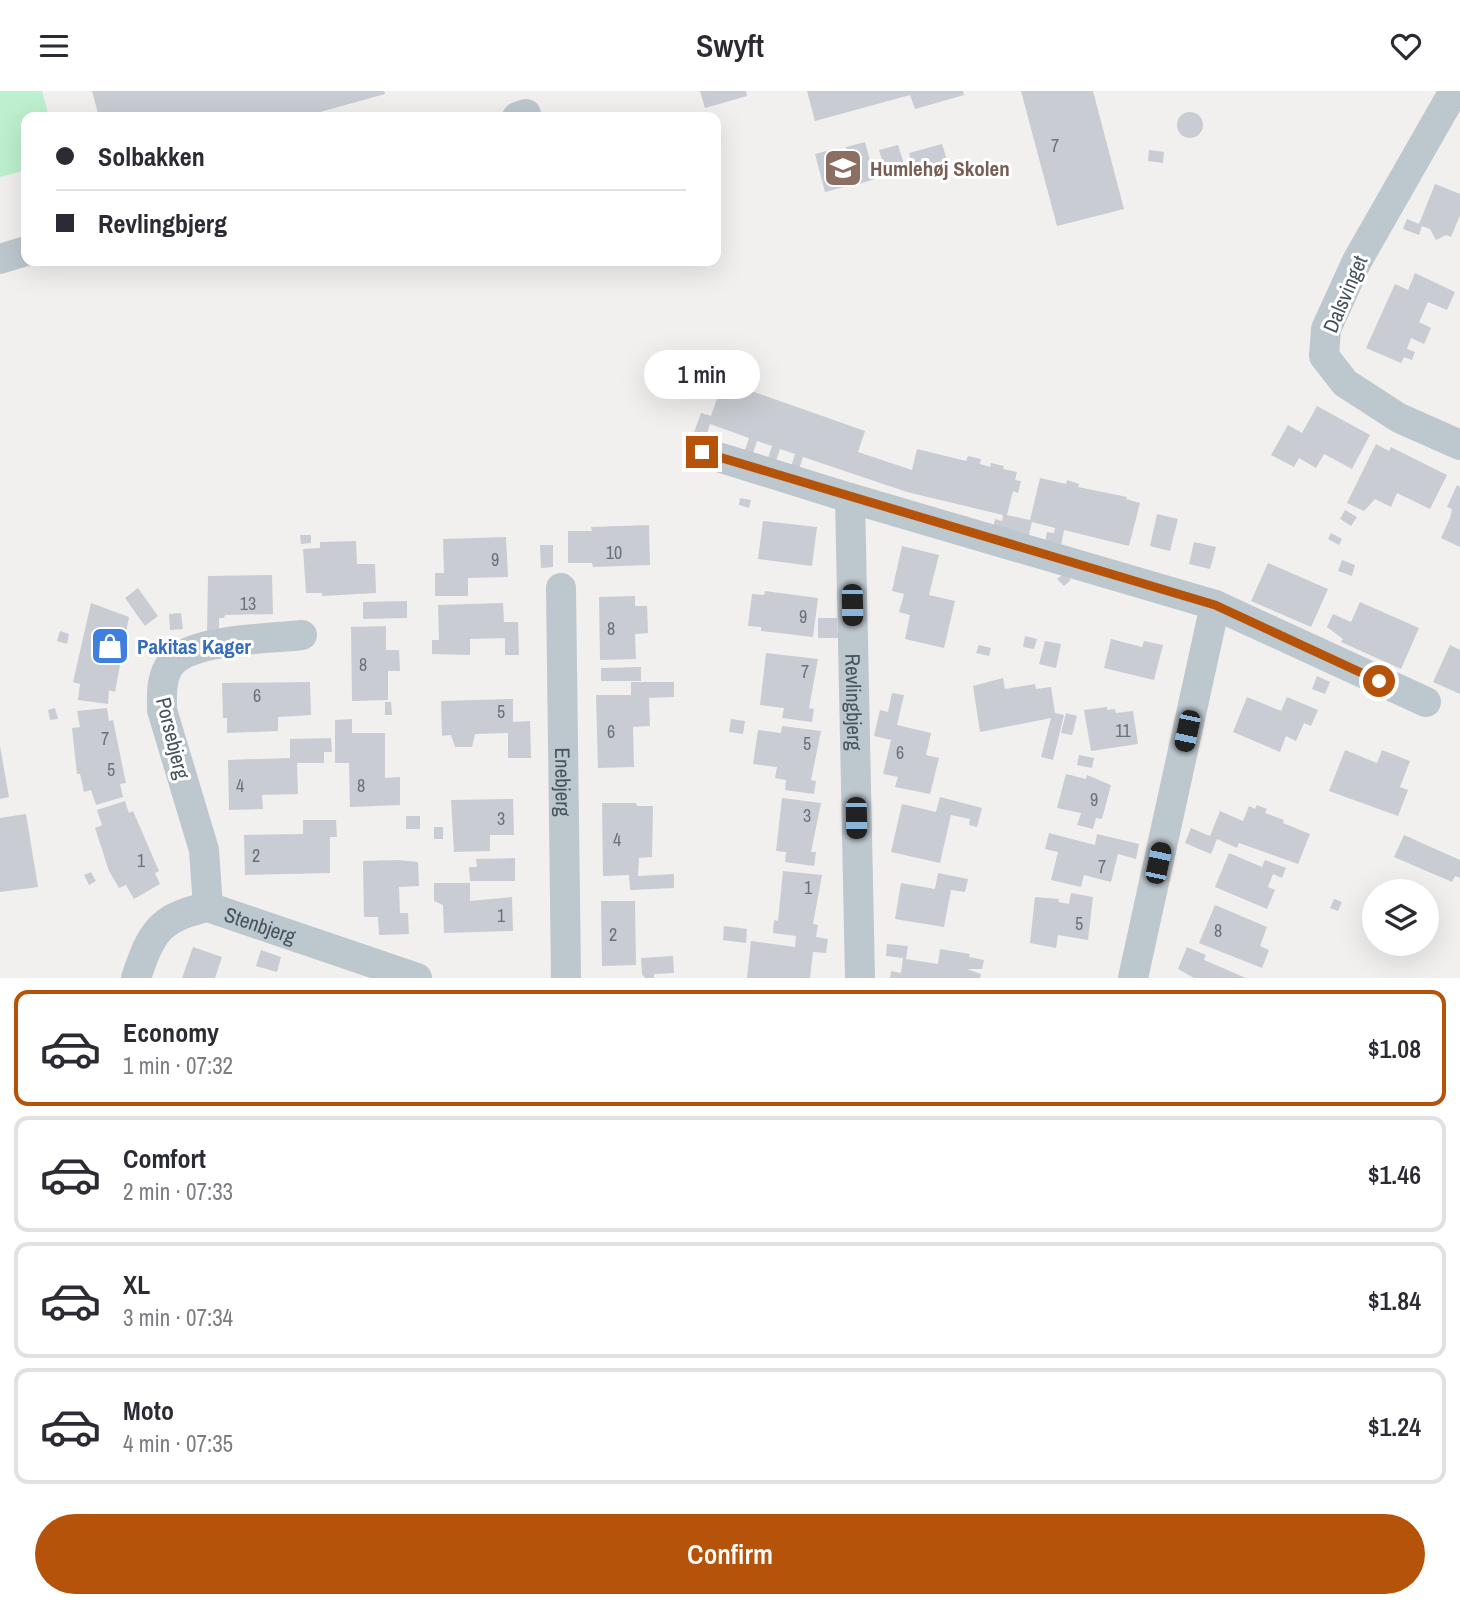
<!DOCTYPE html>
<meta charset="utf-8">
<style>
:root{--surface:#fff;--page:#f7f7f7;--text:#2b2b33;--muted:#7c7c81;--line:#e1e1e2;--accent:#b45309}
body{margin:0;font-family:"Archivo Narrow",sans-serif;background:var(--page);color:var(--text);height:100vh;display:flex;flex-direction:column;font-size:26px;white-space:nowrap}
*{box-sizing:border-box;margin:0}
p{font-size:23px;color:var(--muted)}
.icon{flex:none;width:38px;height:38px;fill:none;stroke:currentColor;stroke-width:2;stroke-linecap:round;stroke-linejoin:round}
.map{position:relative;height:887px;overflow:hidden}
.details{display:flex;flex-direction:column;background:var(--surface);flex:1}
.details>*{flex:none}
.banner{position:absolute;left:21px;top:21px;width:700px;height:154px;border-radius:14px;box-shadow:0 7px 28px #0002;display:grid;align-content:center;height:154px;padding:0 35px;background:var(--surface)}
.fabs{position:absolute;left:1362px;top:788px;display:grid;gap:14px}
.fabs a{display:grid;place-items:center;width:77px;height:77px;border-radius:50%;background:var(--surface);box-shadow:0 7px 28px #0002;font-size:35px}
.end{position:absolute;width:32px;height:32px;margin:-16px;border:9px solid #b45309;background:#fff;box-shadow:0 0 0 4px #fff}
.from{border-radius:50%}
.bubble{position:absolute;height:49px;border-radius:24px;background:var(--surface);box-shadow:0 7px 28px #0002;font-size:23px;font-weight:600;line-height:49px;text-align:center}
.car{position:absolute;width:21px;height:42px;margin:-21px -10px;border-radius:9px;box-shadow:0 0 5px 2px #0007;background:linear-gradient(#222 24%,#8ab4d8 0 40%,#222 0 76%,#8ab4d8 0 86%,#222 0)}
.banner b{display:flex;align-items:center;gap:24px;height:66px;font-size:26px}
.banner b+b{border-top:2px solid var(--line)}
.banner i{width:18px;height:18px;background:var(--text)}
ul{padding:12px 0 0;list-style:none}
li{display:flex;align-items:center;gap:21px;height:116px;margin:0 14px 10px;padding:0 21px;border:4px solid var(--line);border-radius:14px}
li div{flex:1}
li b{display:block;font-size:26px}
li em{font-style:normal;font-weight:600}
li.on{border-color:var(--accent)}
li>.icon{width:63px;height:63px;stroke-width:1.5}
.button{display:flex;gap:14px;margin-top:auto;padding:14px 35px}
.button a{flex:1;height:80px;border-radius:42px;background:var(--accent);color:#fff;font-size:28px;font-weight:600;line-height:80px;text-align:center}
header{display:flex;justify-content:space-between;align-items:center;height:91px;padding:0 35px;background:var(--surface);font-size:32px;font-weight:600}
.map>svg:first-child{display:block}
.green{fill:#bdf0ce}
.building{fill:#c9ccd2}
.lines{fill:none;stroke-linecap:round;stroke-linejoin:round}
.street{stroke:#bdc7ce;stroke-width:30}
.route{stroke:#b45309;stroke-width:9}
.labels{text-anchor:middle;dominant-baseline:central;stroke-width:6;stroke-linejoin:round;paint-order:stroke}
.number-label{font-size:18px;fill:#68727a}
.education-label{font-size:21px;font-weight:bold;fill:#785e54;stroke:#fff;text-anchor:start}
.street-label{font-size:21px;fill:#47545d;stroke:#fff}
.shop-label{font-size:21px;font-weight:bold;fill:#366cbe;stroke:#fff;text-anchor:start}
</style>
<header><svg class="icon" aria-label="menu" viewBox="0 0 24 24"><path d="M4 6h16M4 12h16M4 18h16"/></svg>Swyft<svg class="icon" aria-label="heart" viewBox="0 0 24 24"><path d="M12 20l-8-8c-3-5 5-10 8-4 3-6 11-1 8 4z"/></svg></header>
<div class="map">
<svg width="1460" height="887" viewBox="0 0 1460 887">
<rect width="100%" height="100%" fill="#f2efef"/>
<path class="green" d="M0 0H42L49 26H26V79L0 86Z"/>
<path class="building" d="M92 0H384L385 3 302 26H99Z
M700 0H746L747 5 705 17Z
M807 0H963L964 4 915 18 910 4 815 30Z
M1021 0H1093L1124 118 1057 135Z
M1177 34a13 13 0 1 1 26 0a13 13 0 1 1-26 0Z
M865 51 875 88 856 94 846 56Z
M942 53 947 69 913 79 909 62Z
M898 54 906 79 887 85 879 59Z
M834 58 844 96 825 101 815 63Z
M1149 59 1164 61 1163 72 1148 70Z
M1435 93 1460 103V124L1451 146 1446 144 1436 149 1430 138 1422 135 1419 144 1403 138 1407 128 1419 133Z
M1415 182 1455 201 1447 219 1428 211 1419 231 1431 237 1424 253 1411 247 1407 258 1415 261 1412 269 1404 266 1401 272 1366 257 1395 193 1408 199Z
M723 290 865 340 858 361 912 379 917 358 966 370 968 365 981 368 980 373 990 376 991 372 1004 375 1003 378 1017 381 1015 389 1021 390 1018 402 1013 400 1007 424 1030 429 1040 387 1066 393 1067 389 1079 393 1078 396 1127 406 1126 408 1140 412 1129 455 1064 439 1061 455 1045 451 1047 441 1054 442 1055 437 1032 431 1028 447 993 438 995 428 1002 430 1003 424 907 401 803 366 798 381 790 379 795 363 780 358 775 373 767 370 772 355 757 350 752 365 744 362 749 347 710 333 705 349 693 344 701 322 711 325Z
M1317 315 1370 344 1352 378 1324 363 1316 377 1299 367 1294 376 1271 364 1288 334 1302 342Z
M1376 353 1389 360 1391 356 1447 384 1430 418 1397 402 1391 416 1375 408 1364 420 1347 412Z
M1457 394 1460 396V456L1441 447 1450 427 1452 418 1447 416Z
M740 407 751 409 749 417 739 414Z
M1345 419 1357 426 1351 435 1340 428Z
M1157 423 1178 428 1170 460 1150 455Z
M763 430 817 436 812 475 758 468Z
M649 434 650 474 593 476 592 472H568V440H592L591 436Z
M1331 442 1342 448 1339 454 1328 448Z
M300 444H311V452L301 453Z
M506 446 508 486 468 487V505H435V482H444L443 448Z
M356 450 357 473H375L376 502 322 505V502H306L303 458 320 457V451Z
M1194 451 1216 456 1210 478 1189 473Z
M540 454H553V476L541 477Z
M902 455 939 464 929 504 955 510 944 557 905 548 910 524 899 521 904 503 892 500Z
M1342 469 1355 474 1352 485 1338 480Z
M1268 472 1328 498 1311 536 1251 510Z
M1065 482 1071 489 1064 495 1057 488Z
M272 484 273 523 225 524 224 527H219V542H207L208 485Z
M138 497 158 525 145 535 125 507Z
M765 500 818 507 813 546 761 540V536L748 535 752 503 764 504Z
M635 505V515H647L648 542 635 543 636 568 600 569 599 506Z
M407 510V527L363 528V511Z
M1360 511 1419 537 1401 578 1341 551 1343 548 1327 536 1333 523 1351 531Z
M91 512 129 526 115 601 109 599 108 613 78 609 80 593 73 591Z
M503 512 504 531H518L519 564H505V547L470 548V564L432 563V549H439L438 514Z
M181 522 183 538 170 539 169 523Z
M818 527H837L838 547H818Z
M386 535V559H399L400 580H388V609L352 610 351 536Z
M60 540 69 543 67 553 57 550Z
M1025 545 1037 548 1034 558 1023 556Z
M1111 548 1142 556 1144 550 1163 554 1154 589 1104 577Z
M1045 550 1061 553 1056 577 1039 573Z
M979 554 991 557 989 565 976 562Z
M1450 554 1460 559V603L1433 591Z
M766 562 818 568 809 617 814 618 812 631 782 627 784 617 760 614Z
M641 576V590H601V577Z
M1317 585 1330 591 1325 603 1312 598Z
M1003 587 1005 598 1035 593 1036 598 1051 596 1055 622 1064 624 1053 669 1041 666 1051 627 980 641 973 595Z
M310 591 311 624 278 626V640L227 642V627H223L222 592Z
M631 591H674V606L649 607 650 635 633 636 634 676 598 677 596 604H631Z
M892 602 904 604 897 634 931 642 926 664 939 667 930 703 895 696 898 686 883 683 891 649 874 645 880 619 888 621Z
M1247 606 1281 620 1287 606 1318 619 1311 635 1304 632 1296 650 1286 645 1280 661 1233 641Z
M513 608V631L530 630 531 667H508V642L475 643 472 656H455L451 644 442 645 441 610Z
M385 611H391L392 624H385Z
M1107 616V619L1115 618 1116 622 1133 620 1138 653 1091 660 1084 619Z
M55 617 58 628 50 629 48 619Z
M107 617 109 630 113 629 126 692 120 693 123 706 96 714 91 699 84 701 80 683H77L72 637 80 636 77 620Z
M1066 622 1077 625 1072 644 1061 642Z
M352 628V642H385V687L400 686V714L350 716 349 672H335V629Z
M731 628 745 630 743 643 729 641Z
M782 635 821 640 811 689 816 690 814 703 785 699 786 689 775 687 777 676 753 673 758 639 781 642Z
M331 647 332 661H324V672H297L298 703 262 704 263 718 229 719 228 669 290 667V648Z
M0 655 9 706 0 708Z
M1345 659 1377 672 1382 659 1410 670 1400 696 1408 699 1398 725 1329 700Z
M1079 664 1094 667 1092 677 1077 674Z
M1066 683 1086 688 1087 684 1111 694 1102 728 1096 727 1093 738 1077 734 1081 722 1057 717Z
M940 706 982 717 977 736 969 734 970 728 951 724 940 772 891 761 902 713 936 721Z
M782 707 821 712 811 761H816L814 775 785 771 786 761 776 760Z
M513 708 514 744H490V760L454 761 451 709Z
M125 710 129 722 133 720 159 780 155 782 160 793 134 808 126 794 119 797 109 780 95 737 102 734 97 719Z
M602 712H636L637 715H653L652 766 639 767 638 785 674 783V797L630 799 629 784 603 785Z
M1257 714 1267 718 1265 722 1284 729 1283 732 1310 743 1298 773 1239 752 1237 757 1217 748 1211 763 1185 752 1191 737 1210 745 1220 720 1243 730 1249 715 1255 718Z
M26 723 38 796 0 801V727Z
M406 725H420V738H406Z
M303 729H336L337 746H330V782L245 784 244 744 303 743Z
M434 736H443V748H434Z
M1049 742 1095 754 1097 743 1139 753 1136 768 1118 763 1111 791 1084 784 1081 796 1051 789 1058 761 1045 758Z
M1404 744 1460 769V787L1455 785 1452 791 1394 766Z
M1229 762 1262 776 1265 769 1286 777 1282 787 1273 783 1268 796 1275 799 1267 818 1215 796Z
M515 767V790H470L469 776H477L476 768Z
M398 769 418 771 419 795 399 796 400 822H408L409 843 379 844 378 826H364L363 770Z
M783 780 822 784 813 833 818 834 816 846 828 848 826 862 813 861 810 887H747L751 850 795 856 796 845 773 842 774 829 778 830Z
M91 781 96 790 89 794 84 784Z
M938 782 968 788 965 801 951 799 944 836 895 828 901 792 935 798Z
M434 792H470V810L512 806 513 840 444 842 443 814 434 810Z
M1071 802 1093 806 1088 849 1058 844 1056 857 1030 852 1035 806 1059 808 1058 811 1069 813Z
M1334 808 1342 811 1338 820 1330 817Z
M601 810H635L636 874 602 875Z
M1215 814 1267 836 1260 855 1269 859 1262 877 1199 852Z
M724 835 747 838 746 852 723 849Z
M887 853 908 855 906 868 938 873 940 858 970 863 969 866 984 869 982 878H967L981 883 980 887H890L891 880 901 882 903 867 886 865Z
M193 856 222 866 215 887H182Z
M1187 856 1206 864 1204 869 1246 887H1194L1178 878Z
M261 859 281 866 277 881 256 875Z
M673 865 674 882 654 883V887H645L642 883 641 867Z"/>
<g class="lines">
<g class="street">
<path d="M1454 0 1357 170 1326 238 1324 265 1345 292 1399 327 1460 354"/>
<path d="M517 26 526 23"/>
<path d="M0 168 26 160"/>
<path id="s1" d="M702 361 850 407 860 887"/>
<path d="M850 407 1215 514 1426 611"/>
<path id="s2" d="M561 497 566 887"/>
<path d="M208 816 204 759 162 619C162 604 161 590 168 577 185 547 270 548 302 544"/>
<path id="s3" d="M136 887C151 842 159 826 208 816L417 887"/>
<path d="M1133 887 1215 514"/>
</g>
</g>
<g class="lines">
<path class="route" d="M702 361 1215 514 1379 590"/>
</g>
<defs>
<symbol id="school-square" viewBox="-11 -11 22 22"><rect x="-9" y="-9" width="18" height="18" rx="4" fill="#8d6e63" stroke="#fff"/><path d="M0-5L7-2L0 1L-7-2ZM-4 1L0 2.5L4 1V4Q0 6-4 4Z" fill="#fff"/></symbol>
<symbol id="shop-square" viewBox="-11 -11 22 22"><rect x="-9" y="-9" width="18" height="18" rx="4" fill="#3f7fe0" stroke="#fff"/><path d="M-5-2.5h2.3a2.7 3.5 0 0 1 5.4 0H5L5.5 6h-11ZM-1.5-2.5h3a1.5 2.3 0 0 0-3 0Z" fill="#fff"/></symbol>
</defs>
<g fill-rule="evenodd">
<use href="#school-square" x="821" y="55" width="44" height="44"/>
<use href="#shop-square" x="88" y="533" width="44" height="44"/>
</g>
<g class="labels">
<g class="number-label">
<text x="1055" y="54">7</text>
<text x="614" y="461">10</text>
<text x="495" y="468">9</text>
<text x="248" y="512">13</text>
<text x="803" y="525">9</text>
<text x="611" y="537">8</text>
<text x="363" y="573">8</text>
<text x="805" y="580">7</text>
<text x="257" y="604">6</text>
<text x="501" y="620">5</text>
<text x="1123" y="639">11</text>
<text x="611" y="640">6</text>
<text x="105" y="647">7</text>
<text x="807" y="652">5</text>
<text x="900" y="661">6</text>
<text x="111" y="678">5</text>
<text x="240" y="694">4</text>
<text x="361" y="694">8</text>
<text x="1094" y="708">9</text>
<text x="807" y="724">3</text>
<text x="501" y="727">3</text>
<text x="617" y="748">4</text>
<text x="256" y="764">2</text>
<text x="141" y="769">1</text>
<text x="1102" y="775">7</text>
<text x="808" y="796">1</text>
<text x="501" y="824">1</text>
<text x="1079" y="832">5</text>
<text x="1218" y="839">8</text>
<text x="613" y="843">2</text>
</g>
<g class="education-label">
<text x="870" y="77">Humlehøj Skolen</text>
</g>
<g class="street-label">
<text transform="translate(1345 203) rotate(-67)">Dalsvinget</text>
<text stroke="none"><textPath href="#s1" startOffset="359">Revlingbjerg</textPath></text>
<text transform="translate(173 647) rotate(76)">Porsebjerg</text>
<text stroke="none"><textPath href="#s2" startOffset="194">Enebjerg</textPath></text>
<text stroke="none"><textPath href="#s3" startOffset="164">Stenbjerg</textPath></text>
</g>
<g class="shop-label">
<text x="137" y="555">Pakitas Kager</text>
</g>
</g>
</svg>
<div class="fabs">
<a><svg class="icon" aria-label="layers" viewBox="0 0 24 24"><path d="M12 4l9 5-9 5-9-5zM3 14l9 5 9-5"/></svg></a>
</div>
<i class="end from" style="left:1379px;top:590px"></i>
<i class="end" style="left:702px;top:361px"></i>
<div class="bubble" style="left:644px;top:259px;width:116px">1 min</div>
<i class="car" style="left:852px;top:514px;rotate:179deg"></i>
<i class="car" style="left:1187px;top:640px;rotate:192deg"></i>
<i class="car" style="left:856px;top:727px;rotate:179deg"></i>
<i class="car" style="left:1158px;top:772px;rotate:12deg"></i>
<div class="banner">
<b><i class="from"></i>Solbakken</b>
<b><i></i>Revlingbjerg</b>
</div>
</div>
<section class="details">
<ul>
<li class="on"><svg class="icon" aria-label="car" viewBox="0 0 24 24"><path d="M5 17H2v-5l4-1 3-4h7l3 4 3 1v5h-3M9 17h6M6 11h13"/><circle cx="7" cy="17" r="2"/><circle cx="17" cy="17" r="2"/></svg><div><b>Economy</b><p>1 min · 07:32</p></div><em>$1.08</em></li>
<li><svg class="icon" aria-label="car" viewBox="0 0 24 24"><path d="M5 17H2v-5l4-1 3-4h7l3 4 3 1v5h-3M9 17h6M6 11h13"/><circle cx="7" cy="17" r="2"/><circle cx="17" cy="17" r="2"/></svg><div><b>Comfort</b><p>2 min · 07:33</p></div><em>$1.46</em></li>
<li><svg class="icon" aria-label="car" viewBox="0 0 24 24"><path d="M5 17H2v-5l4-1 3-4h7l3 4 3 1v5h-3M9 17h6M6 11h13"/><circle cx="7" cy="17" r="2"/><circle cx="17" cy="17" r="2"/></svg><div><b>XL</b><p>3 min · 07:34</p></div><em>$1.84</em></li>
<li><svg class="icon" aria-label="car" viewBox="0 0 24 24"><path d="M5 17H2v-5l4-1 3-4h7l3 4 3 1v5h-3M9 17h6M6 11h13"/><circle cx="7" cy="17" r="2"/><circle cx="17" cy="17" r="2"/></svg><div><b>Moto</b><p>4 min · 07:35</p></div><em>$1.24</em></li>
</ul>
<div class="button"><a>Confirm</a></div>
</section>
